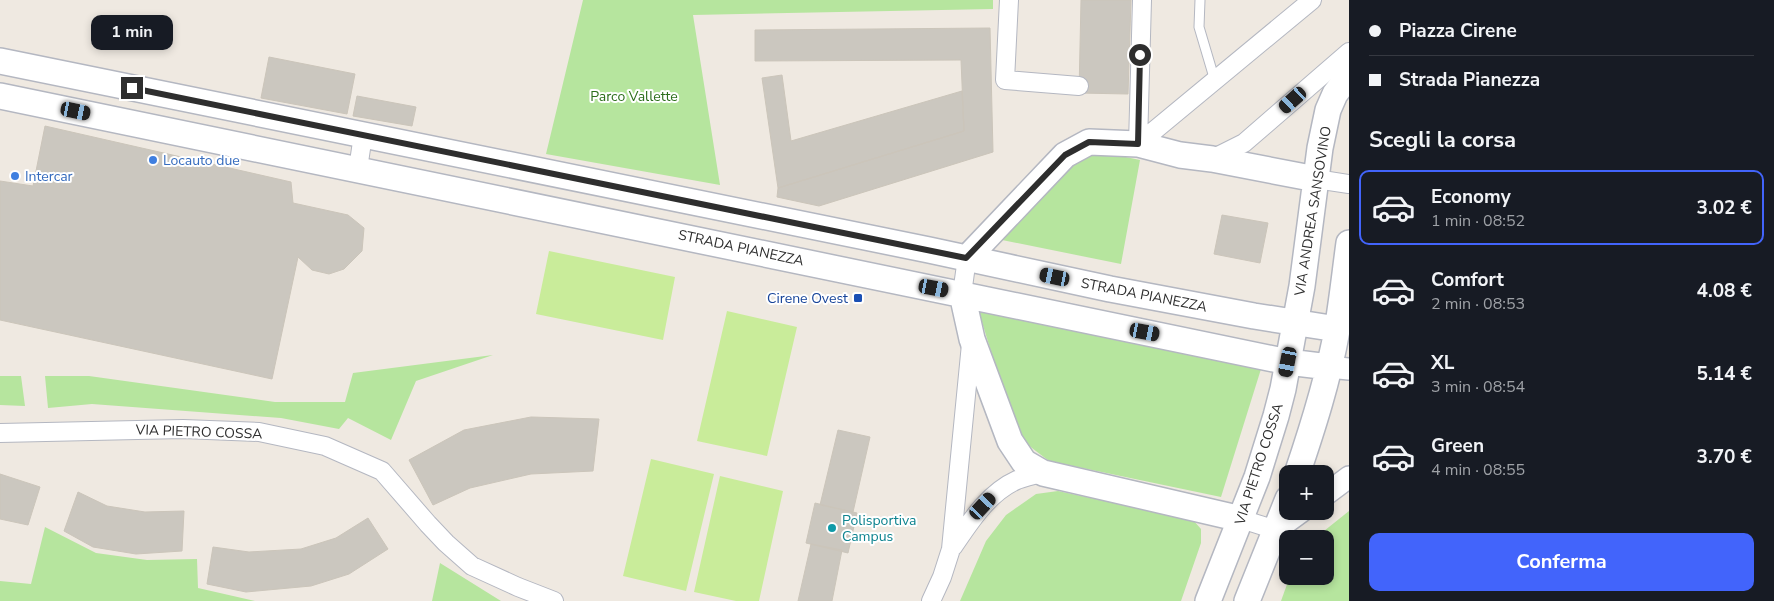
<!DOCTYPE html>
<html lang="it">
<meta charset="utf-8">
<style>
:root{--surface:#171b24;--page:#20242c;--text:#f1f3f6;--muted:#9ea1a6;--line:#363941;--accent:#4264fb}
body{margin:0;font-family:"Nunito Sans",sans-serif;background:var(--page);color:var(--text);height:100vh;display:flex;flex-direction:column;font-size:19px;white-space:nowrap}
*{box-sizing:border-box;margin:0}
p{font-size:16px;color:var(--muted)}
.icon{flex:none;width:28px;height:28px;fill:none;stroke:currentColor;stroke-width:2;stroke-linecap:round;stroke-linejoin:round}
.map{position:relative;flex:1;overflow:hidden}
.panel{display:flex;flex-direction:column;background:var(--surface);width:425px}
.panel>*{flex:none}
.hud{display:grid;align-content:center;height:110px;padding:0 20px;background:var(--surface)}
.controls{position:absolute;left:1279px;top:465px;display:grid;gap:10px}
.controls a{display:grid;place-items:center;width:55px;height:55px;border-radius:10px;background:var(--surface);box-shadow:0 2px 8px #0003;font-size:25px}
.end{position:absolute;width:22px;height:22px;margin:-11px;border:6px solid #2e2e2e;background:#fff;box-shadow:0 0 0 2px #fff}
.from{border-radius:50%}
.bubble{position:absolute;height:35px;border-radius:10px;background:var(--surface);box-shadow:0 2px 8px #0003;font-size:16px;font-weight:700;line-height:35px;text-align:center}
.car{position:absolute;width:15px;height:30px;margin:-15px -8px;border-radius:6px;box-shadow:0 0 4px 1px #0007;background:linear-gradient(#222 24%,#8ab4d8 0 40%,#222 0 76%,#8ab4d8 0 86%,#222 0)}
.hud b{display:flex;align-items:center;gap:18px;height:48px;font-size:19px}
.hud b+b{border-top:1px solid var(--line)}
.hud i{width:12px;height:12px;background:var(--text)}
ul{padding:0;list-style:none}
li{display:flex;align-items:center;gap:15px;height:75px;margin:0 10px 8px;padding:0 10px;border:2px solid transparent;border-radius:10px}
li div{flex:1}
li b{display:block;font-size:19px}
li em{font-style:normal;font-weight:700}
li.selected{border-color:var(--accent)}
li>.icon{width:45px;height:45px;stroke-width:1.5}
h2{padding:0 20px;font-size:22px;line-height:60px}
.primary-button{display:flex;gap:10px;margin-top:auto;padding:10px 20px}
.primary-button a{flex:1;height:58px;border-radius:10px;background:var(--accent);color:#fff;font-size:20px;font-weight:700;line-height:58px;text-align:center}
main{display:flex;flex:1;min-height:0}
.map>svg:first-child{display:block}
.green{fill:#b6e59e}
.pitch{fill:#c9ec9a}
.building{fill:#cbc7bf;stroke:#cbc5ba}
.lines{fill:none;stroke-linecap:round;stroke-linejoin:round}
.service-casing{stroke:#b4b7c1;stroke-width:11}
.minor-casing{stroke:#b4b7c1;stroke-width:20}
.tertiary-casing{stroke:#b4b7c1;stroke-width:24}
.secondary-casing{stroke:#b4b7c1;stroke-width:28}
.service{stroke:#fff;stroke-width:9}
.minor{stroke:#fff;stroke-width:18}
.tertiary{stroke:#fff;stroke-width:21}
.secondary{stroke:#fff;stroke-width:25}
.route{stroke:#2e2e2e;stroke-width:6}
.shop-dot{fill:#3f7fe0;stroke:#fff;stroke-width:2}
.transit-dot{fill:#1a4fb4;stroke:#fff;stroke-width:2}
.culture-dot{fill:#0f9aa8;stroke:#fff;stroke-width:2}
.labels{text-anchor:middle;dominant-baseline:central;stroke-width:4;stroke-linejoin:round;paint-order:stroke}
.park-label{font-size:14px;fill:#2c6e1b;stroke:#fff}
.shop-label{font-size:14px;fill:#366cbe;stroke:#fff;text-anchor:start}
.street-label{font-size:14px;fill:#2e2e2e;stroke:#fff}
.transit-label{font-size:14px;fill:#164399;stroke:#fff;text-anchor:end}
.culture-label{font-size:14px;fill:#0d838f;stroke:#fff;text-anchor:start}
</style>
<main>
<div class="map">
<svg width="1349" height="601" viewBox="0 0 1349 601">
<rect width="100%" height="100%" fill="#efe9e1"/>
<path class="green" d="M583 0H993V9L693 15 720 185 546 154Z
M1092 150 1140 160 1121 264 1002 240 1077 159Z
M978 309 1261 369 1221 497 1049 461 1028 445 1012 420Z
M493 355 416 381 391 440 348 418 339 429 281 418 92 404 48 408 45 376H89L275 402H345L353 373Z
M0 376H21L25 406 0 405Z
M1058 491 1193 520 1201 529V543L1181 601H960L986 541 1006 515 1036 494Z
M1349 511V601H1281L1290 576H1325V539H1314Z
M45 527 96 553 147 560 197 559 198 588 255 601H0V581L31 584Z
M440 563 501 601H432Z"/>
<path class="pitch" d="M549 251 675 277 663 340 536 314Z
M727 311 797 327 767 456 697 441Z
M651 459 714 474 686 591 623 576Z
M720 476 783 491 759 601H736L694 592Z"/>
<path class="building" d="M1081 0H1131L1128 94 1079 93Z
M990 28 993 152 819 206 777 197 778 188 964 131 961 60 755 61V30Z
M269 57 355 74 347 114 261 98Z
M782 75 791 141 962 91 964 131 778 188 762 78Z
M357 96 416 107 412 126 353 116Z
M45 126 291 182 293 203 348 215 364 228 362 251 344 269 329 274 312 270 298 257 272 379 0 320V181L33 186Z
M1222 215 1268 223 1260 263 1214 254Z
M531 417 599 419 593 471 531 474 470 488 433 505 409 460 464 430Z
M838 430 870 437 853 512 820 505Z
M0 474 40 487 28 525 0 519Z
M78 492 107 506 145 512 184 511 182 551 136 554 93 547 64 531Z
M815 503 857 513 848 553 806 543Z
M368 518 388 549 349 574 311 586 246 592 207 584 213 547 249 552 301 549 336 538Z
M811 544 842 550 832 601H798Z"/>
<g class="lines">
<defs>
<path id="service" d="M1200 0 1199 27 1215 81"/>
<path id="minor" d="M1009 0 1005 80 1079 86
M1138 144 1312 0
M1138 144 1142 0
M1212 159 1244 143 1349 52
M358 169 363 135
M1316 179 1349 184
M962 294 967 258
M0 433 183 429 259 432 325 446 382 471 428 524 446 543 472 566 518 587 554 601
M1241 519 1276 530
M953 547C970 522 988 493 1017 480 1025 477 1034 475 1043 473
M931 601 942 577 951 549 971 344"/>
<path id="tertiary" d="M1329 367 1349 369
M1325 495 1349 477
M1276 530 1302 511"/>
<path id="secondary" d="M0 61 929 250 1110 289 1254 316 1337 329
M0 96 1288 362 1329 367
M967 258 1065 155 1089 142 1138 144 1180 155 1212 159 1316 179
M962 294 972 339 1010 441 1024 462 1043 473 1241 519
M1297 474C1313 427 1328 380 1337 330 1342 301 1345 272 1349 243
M1208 601 1257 477 1276 416 1283 389 1302 286 1320 148 1328 110 1335 94 1349 76
M1247 601 1288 499"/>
</defs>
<use href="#service" class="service-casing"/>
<use href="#minor" class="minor-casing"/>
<use href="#tertiary" class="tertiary-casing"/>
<use href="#secondary" class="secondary-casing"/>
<use href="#service" class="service"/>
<use href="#minor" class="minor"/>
<use href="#tertiary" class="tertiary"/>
<use href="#secondary" class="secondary"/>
</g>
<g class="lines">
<path class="route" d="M132 88 966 258 1065 155 1089 142 1138 144 1140 55"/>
</g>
<g class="shop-dot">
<circle cx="153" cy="160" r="5"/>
<circle cx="15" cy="176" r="5"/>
</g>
<rect class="transit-dot" x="853" y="293" width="10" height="10" rx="2.5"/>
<circle class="culture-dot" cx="832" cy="528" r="5"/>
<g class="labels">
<g class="park-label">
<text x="634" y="96">Parco Vallette</text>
</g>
<g class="shop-label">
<text x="163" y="160">Locauto due</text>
<text x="25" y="176">Intercar</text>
</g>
<g class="street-label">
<text transform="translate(1313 211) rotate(-81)">VIA ANDREA SANSOVINO</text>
<text transform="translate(741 248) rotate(12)">STRADA PIANEZZA</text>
<text transform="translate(1144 295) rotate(11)">STRADA PIANEZZA</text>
<text transform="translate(199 432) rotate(2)">VIA PIETRO COSSA</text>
<text transform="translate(1259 464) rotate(-72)">VIA PIETRO COSSA</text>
</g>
<g class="transit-label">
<text x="848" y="298">Cirene Ovest</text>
</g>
<g class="culture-label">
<text x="842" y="520">Polisportiva<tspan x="842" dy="16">Campus</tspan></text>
</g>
</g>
</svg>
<div class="controls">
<a>+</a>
<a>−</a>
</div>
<i class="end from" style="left:1140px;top:55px"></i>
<i class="end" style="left:132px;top:88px"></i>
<div class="bubble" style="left:91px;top:15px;width:82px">1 min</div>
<i class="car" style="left:1293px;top:100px;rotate:228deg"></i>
<i class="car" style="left:76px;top:111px;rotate:102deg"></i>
<i class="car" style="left:1055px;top:277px;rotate:282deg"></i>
<i class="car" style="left:934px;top:288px;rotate:101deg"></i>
<i class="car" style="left:1145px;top:332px;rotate:101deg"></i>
<i class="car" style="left:1288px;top:362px;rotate:191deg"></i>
<i class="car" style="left:983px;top:506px;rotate:43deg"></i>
</div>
<section class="panel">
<div class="hud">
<b><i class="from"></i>Piazza Cirene</b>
<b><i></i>Strada Pianezza</b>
</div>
<h2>Scegli la corsa</h2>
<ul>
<li class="selected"><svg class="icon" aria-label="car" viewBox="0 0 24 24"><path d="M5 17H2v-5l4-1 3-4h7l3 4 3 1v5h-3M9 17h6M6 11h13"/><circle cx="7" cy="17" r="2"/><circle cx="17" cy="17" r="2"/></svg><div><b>Economy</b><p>1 min · 08:52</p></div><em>3.02 €</em></li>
<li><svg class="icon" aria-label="car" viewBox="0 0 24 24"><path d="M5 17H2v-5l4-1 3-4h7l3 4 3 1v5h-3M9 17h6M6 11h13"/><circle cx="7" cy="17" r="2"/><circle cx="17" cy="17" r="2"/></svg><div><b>Comfort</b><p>2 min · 08:53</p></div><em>4.08 €</em></li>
<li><svg class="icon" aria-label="car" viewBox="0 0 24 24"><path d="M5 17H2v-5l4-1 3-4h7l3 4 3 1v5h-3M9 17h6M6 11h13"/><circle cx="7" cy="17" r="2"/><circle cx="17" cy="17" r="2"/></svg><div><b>XL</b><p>3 min · 08:54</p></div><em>5.14 €</em></li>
<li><svg class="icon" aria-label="car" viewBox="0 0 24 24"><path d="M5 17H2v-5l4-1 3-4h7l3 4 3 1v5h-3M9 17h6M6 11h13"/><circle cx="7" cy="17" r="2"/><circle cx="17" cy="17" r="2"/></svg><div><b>Green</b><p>4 min · 08:55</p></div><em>3.70 €</em></li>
</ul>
<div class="primary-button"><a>Conferma</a></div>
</section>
</main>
